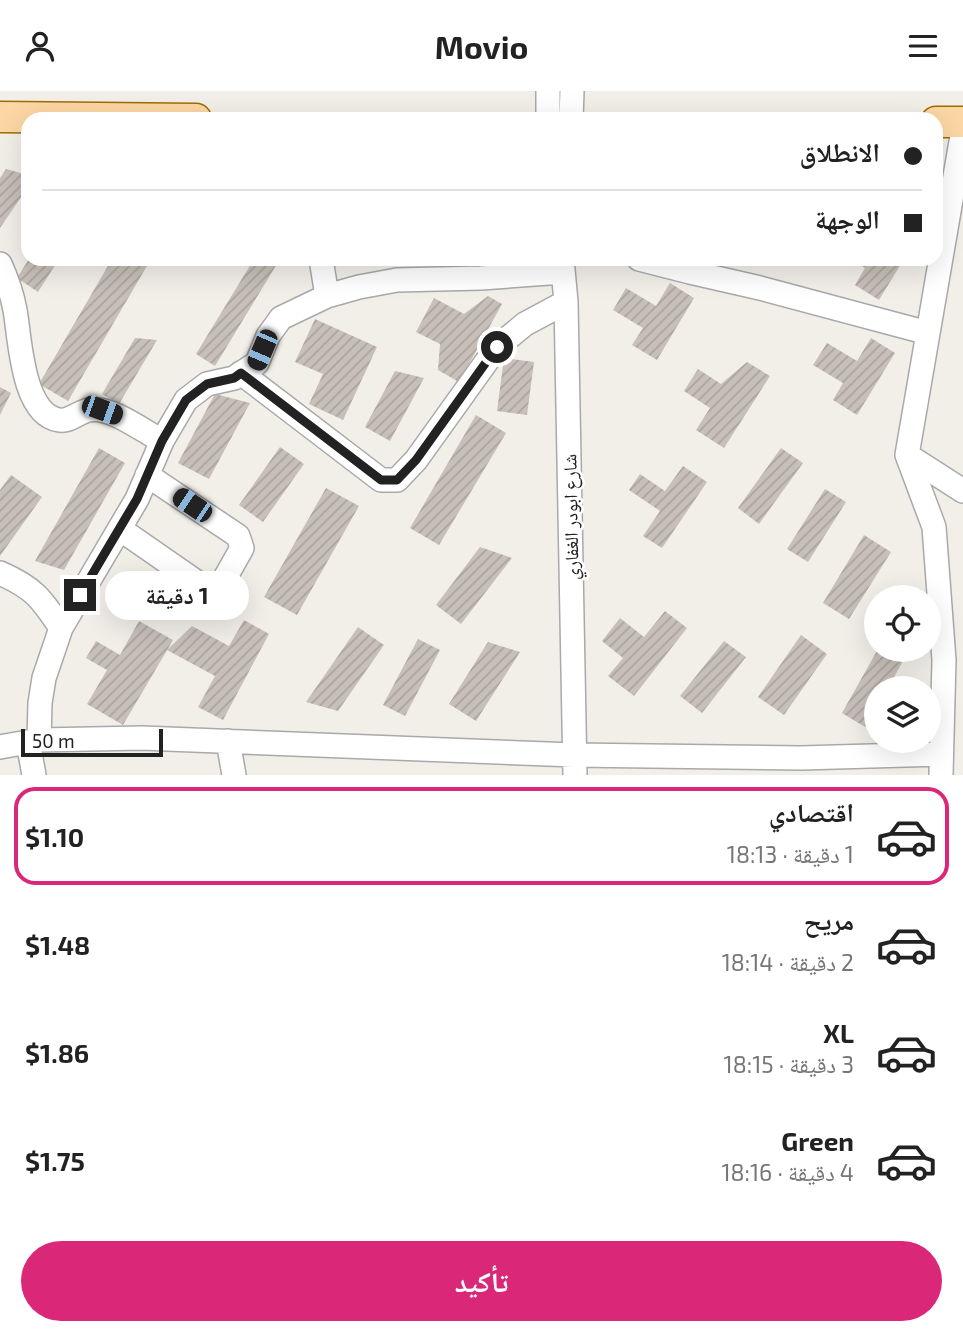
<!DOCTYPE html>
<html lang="ar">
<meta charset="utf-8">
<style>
:root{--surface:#fff;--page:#f2f2f2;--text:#222;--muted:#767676;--line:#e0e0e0;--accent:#db2777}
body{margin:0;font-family:"Exo 2","Noto Naskh Arabic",sans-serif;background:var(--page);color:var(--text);direction:rtl;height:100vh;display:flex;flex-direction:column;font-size:26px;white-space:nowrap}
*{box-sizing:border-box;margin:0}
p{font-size:23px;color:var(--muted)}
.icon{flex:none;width:38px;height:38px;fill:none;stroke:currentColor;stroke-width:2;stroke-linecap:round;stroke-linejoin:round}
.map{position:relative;height:684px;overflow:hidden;direction:ltr}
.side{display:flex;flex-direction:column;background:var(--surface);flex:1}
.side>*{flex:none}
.banner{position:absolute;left:21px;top:21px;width:922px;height:154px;border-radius:21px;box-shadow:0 7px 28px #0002;direction:rtl;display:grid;align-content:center;height:154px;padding:0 21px;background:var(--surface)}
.controls{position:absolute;left:864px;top:494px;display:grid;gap:14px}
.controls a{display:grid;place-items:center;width:77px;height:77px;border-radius:50%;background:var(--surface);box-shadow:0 7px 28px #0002;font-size:35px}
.scale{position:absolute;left:21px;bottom:18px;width:142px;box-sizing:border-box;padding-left:7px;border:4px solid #222;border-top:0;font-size:19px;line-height:24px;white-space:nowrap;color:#222;-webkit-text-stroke:5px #fff;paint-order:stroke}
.end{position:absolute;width:32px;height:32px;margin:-16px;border:9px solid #222;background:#fff;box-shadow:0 0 0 4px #fff}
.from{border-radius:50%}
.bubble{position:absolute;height:49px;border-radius:24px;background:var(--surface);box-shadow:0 7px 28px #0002;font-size:23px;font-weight:700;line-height:49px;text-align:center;direction:rtl}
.car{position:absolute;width:21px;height:42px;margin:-21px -10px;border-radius:9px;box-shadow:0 0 5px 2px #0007;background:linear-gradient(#222 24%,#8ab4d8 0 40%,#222 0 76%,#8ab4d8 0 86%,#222 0)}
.banner b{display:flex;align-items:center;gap:24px;height:66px;font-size:26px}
.banner b+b{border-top:2px solid var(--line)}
.banner i{width:18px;height:18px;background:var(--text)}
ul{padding:12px 0 0;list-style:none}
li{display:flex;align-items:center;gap:21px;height:98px;margin:0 14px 10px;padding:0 7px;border:4px solid transparent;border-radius:21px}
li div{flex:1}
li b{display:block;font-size:26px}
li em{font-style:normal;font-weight:700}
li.on{border-color:var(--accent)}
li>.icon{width:63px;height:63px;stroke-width:1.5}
.action{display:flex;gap:14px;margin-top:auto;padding:14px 21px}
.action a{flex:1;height:80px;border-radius:42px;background:var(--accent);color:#fff;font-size:28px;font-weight:700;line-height:80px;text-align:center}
header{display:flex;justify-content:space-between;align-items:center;height:91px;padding:0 21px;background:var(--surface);font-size:32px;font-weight:700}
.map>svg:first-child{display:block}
.building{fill:url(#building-hatch)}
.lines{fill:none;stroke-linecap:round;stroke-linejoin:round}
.minor-casing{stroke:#a9a9a9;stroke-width:26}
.major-casing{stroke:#a06b00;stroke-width:33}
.minor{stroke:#fff;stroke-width:23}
.major{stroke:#fcd6a4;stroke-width:30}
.route{stroke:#222;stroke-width:9}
.labels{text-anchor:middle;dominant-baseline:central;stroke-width:5;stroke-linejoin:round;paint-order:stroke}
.street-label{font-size:19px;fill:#222;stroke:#fff}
</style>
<header><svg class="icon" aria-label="menu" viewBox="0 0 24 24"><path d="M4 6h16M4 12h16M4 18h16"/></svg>Movio<svg class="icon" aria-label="person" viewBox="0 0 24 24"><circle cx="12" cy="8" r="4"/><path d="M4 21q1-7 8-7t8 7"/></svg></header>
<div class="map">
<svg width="963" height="684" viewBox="0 0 963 684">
<defs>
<pattern id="building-hatch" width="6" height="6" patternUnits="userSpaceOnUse" patternTransform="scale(1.75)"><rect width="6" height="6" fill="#c7bfb8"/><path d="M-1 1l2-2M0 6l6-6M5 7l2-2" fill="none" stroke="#aba49e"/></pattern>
</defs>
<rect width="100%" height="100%" fill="#f2efe9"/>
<path class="building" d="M6 78 28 84V96L0 137V87Z
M29 168H59L38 201 17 187Z
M112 168H151L68 310 39 293Z
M254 168H280L215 275 196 263Z
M851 168H904L879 209 855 194 865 177Z
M670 192 694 207 657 269 632 254 643 237 613 219 626 197 656 215Z
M488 205 502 213 459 291 438 279 440 253 416 241 434 207 464 223Z
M315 228 377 256 343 329 309 313 323 283 295 271Z
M135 247 157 249 119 313 102 303Z
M871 247 895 262 857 324 833 309 843 292 813 274 827 252 857 270Z
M504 267 534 271 527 324 497 320Z
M747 271 770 285 724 357 696 339 710 317 684 300 698 278 721 293Z
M395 280 424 287 390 350 365 336Z
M0 296 11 302 0 324Z
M215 303 250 312 209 388 178 372Z
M476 324 506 342 439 454 410 437Z
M280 356 304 373 263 431 239 414Z
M99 357 125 372 64 479 35 470Z
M781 357 803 372 759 433 738 417Z
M683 375 707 391 662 457 643 445 660 420 629 399 640 383 665 400Z
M11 384 42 406 0 465V399Z
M326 397 359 415 297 524 264 506Z
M825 398 846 411 808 471 787 458Z
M864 444 891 461 849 528 823 512Z
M480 456 512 467 461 533 436 514Z
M665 520 687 537 634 605 608 585 623 567 602 550 620 527 644 546Z
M244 529 269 543 223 629 198 616 215 585 167 559 192 535 229 555Z
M139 530 173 549 123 634 87 613 107 579 86 567 96 550 120 564Z
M358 536 384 554 338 620 306 611Z
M801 544 827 563 784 624 758 606Z
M418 548 440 559 405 625 383 614Z
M724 550 746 566 702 622 680 605Z
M488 551 520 561 476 630 449 613Z
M878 558H886L904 568 888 597H877V616L865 636 842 622Z"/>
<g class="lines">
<defs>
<path id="minor" d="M548 28V0
M571 28 572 0
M321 168 327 205
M562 168 566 211 575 684
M639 168 690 181 760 197 928 242
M0 173C7 188 12 203 15 219 20 247 22 323 59 329 70 331 78 321 89 319 111 315 143 340 162 350
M241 282 381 389H397L416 369 497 256 525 233 566 211
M907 364 963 400
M120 438 205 497 210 498 220 496 242 457 238 445 147 384
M0 482C34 497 41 507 61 537
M39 649 40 612 44 587 61 537 137 408 162 350 186 309 207 293 234 287 257 272 268 245 281 227 327 205 359 196 397 189 481 187 563 181
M228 650 234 684
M28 651 34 684
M0 656 39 649 142 647 574 664 801 667 941 663
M941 684 944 569 934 436 907 364 963 39"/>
<path id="major" d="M0 26 196 28
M936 31H963"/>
</defs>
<use href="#minor" class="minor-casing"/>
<use href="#major" class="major-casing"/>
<use href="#minor" class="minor"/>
<use href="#major" class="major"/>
</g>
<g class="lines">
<path class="route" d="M80 504 137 408 162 350 186 309 207 293 234 287 241 282 381 389H397L416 369 497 256"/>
</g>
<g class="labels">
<g class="street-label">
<text transform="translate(570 426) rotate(-91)">شارع ابودر الغفاري</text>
</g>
</g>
</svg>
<div class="controls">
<a><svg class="icon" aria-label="locate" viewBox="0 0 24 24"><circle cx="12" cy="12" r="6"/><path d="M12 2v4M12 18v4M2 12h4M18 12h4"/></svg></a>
<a><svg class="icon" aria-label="layers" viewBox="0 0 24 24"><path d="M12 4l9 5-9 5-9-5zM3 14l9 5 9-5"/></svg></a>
</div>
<div class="scale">50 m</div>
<i class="end from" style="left:497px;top:256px"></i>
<i class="end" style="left:80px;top:504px"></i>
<div class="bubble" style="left:105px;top:480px;width:144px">1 دقيقة</div>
<i class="car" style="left:262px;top:259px;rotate:203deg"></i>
<i class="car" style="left:102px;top:319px;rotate:110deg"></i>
<i class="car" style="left:192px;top:414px;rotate:304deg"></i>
<div class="banner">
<b><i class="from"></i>الانطلاق</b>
<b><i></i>الوجهة</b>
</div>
</div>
<section class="side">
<ul>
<li class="on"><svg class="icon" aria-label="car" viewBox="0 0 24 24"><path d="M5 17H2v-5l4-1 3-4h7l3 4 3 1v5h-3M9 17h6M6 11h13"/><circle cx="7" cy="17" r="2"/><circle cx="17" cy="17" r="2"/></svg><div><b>اقتصادي</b><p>1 دقيقة · 18:13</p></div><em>$1.10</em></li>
<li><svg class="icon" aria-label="car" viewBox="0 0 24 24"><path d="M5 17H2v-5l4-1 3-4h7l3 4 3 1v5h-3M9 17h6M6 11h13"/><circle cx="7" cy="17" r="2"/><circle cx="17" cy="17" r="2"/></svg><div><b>مريح</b><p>2 دقيقة · 18:14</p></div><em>$1.48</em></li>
<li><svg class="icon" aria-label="car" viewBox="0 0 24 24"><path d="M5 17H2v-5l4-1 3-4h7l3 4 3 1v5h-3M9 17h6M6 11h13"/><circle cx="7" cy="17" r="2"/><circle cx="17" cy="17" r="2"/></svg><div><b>XL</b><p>3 دقيقة · 18:15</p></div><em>$1.86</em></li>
<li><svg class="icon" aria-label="car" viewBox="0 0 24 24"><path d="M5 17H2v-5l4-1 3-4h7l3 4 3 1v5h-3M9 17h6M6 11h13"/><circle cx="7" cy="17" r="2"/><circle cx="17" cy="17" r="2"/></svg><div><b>Green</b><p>4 دقيقة · 18:16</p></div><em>$1.75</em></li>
</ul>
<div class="action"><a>تأكيد</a></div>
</section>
